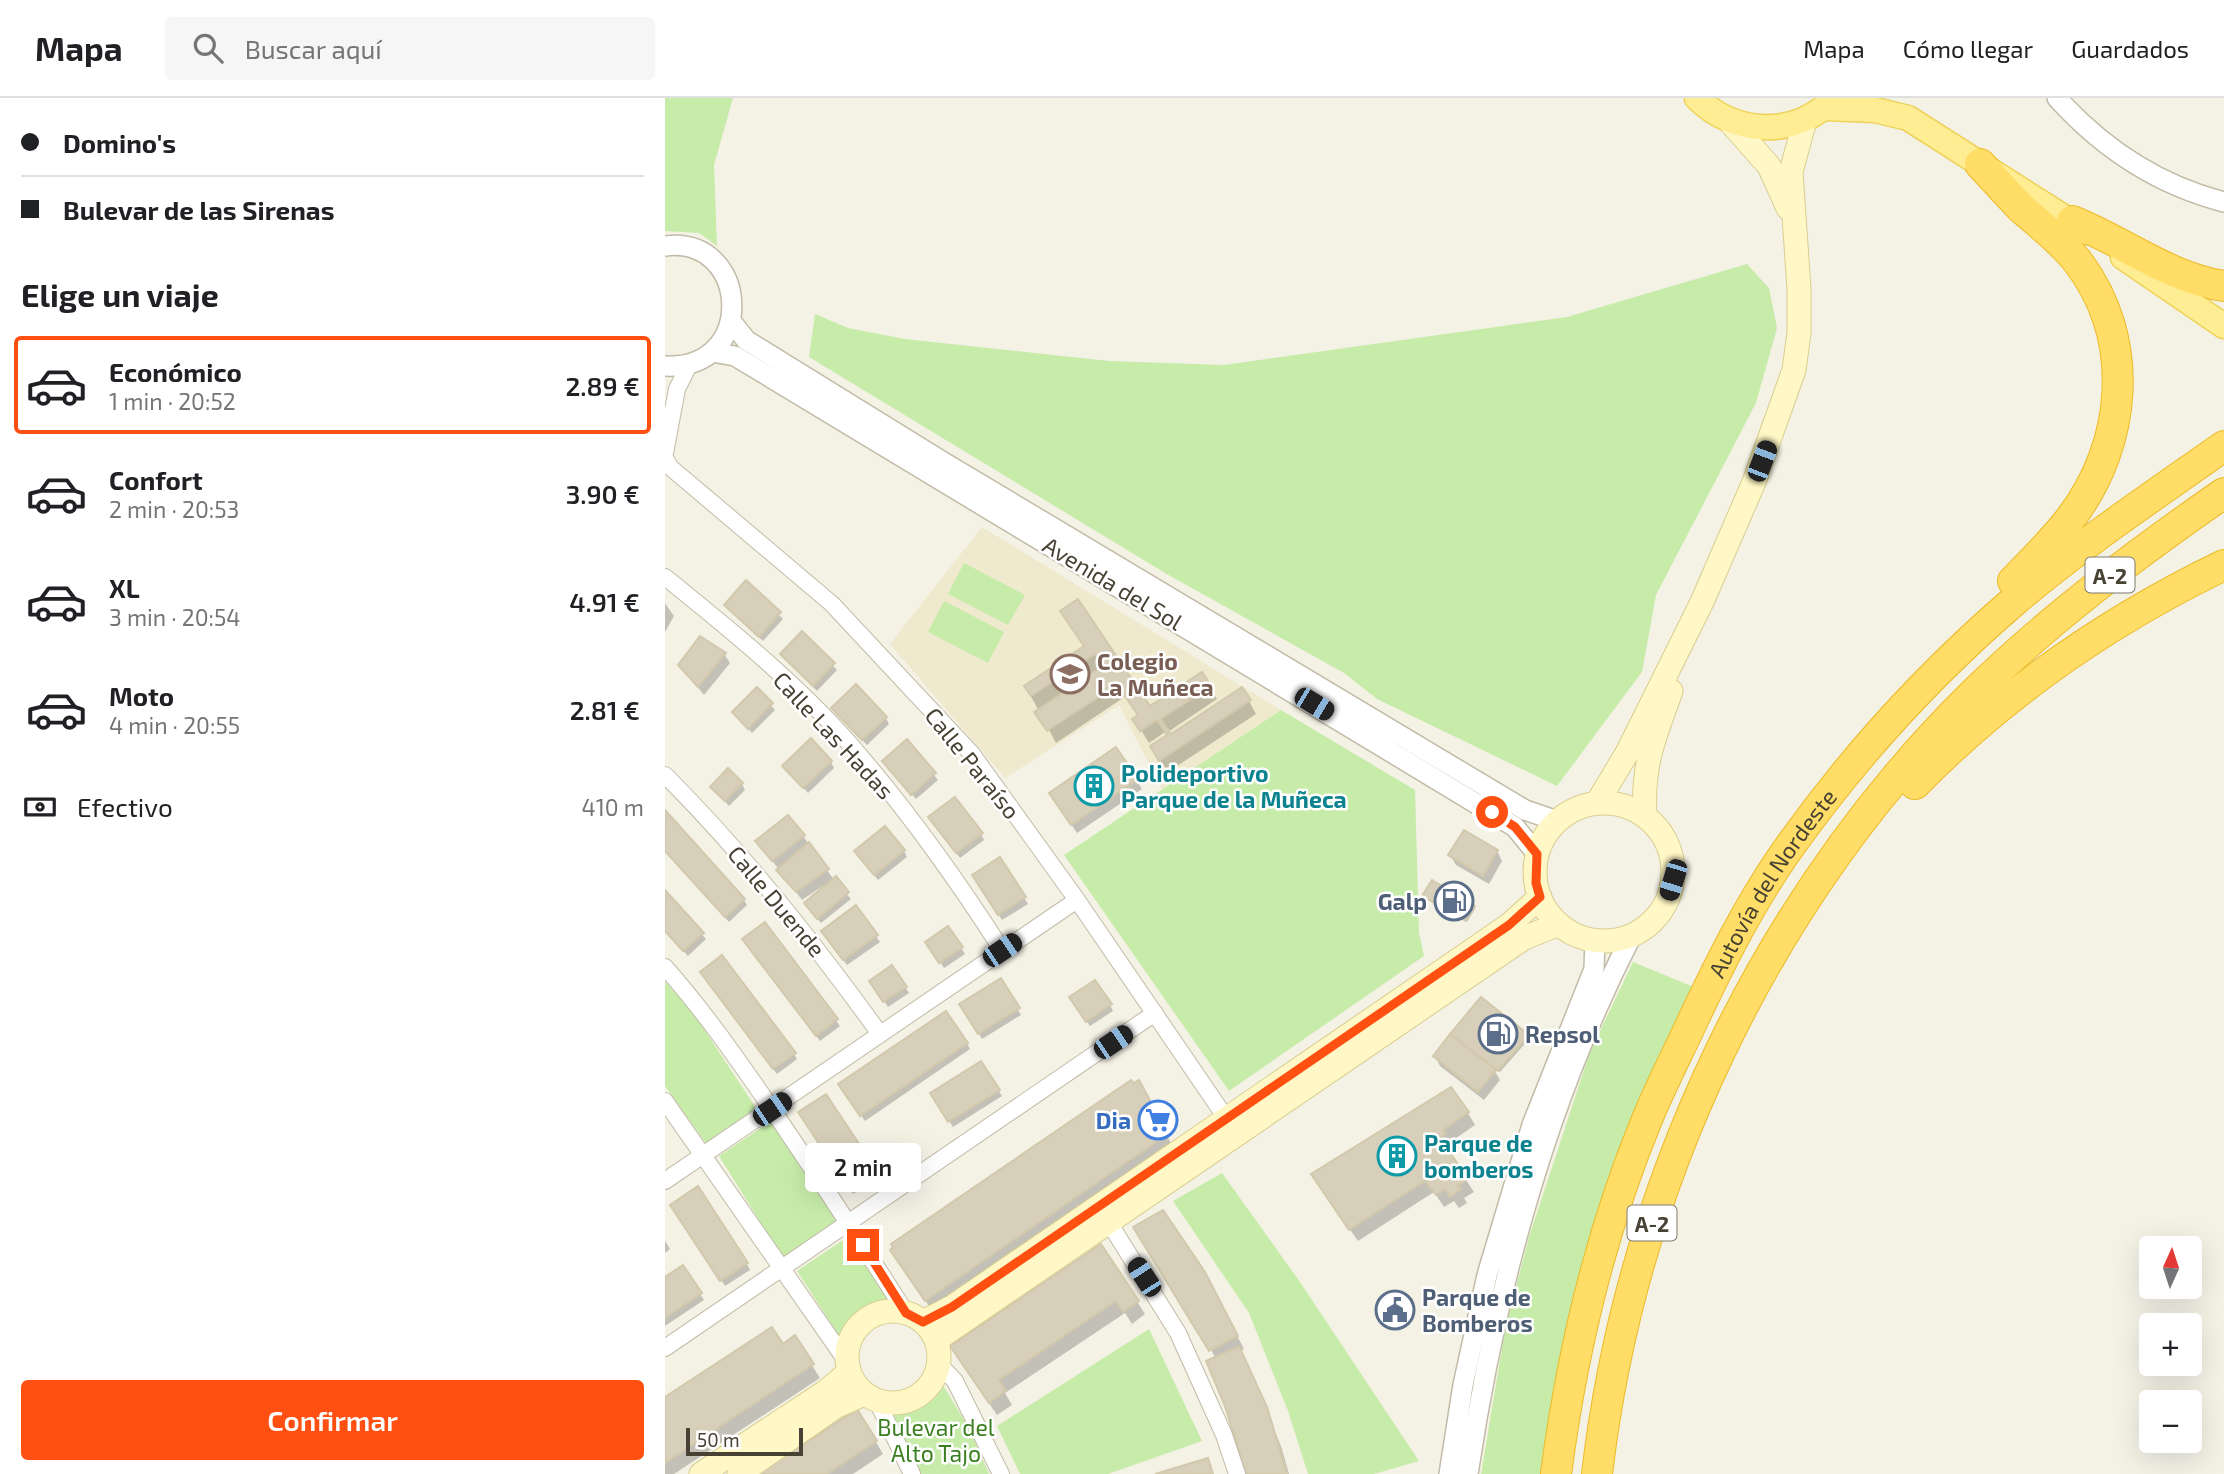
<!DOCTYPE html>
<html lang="es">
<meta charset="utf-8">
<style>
:root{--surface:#fff;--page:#f6f6f6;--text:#202124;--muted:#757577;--line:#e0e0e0;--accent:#ff5012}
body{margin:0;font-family:"Exo 2",sans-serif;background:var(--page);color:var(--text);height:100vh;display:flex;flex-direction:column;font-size:26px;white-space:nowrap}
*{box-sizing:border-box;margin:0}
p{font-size:23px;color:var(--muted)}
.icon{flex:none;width:38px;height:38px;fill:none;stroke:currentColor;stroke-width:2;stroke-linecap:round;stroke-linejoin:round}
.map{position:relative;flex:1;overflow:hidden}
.panel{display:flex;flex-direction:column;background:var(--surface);width:665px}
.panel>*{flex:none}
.banner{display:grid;align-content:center;height:154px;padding:0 21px;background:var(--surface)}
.needle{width:46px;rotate:3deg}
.tools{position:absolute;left:1474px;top:1138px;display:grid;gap:14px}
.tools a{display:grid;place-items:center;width:63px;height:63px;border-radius:7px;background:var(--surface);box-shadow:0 7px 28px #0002;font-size:35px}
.scale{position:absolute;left:21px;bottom:18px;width:117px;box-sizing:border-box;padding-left:7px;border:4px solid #474234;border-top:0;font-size:19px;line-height:24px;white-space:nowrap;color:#474234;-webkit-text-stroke:5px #fff;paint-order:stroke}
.end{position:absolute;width:32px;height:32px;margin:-16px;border:9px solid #ff5012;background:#fff;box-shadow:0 0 0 4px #fff}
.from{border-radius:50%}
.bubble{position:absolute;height:49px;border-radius:7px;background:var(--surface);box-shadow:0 7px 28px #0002;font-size:23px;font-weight:600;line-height:49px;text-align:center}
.car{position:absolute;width:21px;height:42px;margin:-21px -10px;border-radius:9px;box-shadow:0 0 5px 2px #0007;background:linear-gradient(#222 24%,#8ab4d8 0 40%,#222 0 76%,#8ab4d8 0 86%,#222 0)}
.banner b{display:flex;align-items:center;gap:24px;height:66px;font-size:26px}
.banner b+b{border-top:2px solid var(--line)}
.banner i{width:18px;height:18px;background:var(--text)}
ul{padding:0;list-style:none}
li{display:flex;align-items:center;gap:21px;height:98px;margin:0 14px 10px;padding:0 7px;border:4px solid transparent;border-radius:7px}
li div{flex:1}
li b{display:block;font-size:26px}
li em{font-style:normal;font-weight:600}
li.on{border-color:var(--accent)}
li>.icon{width:63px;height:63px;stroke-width:1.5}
h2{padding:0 21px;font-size:32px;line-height:84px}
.pay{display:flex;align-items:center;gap:18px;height:77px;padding:0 21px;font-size:26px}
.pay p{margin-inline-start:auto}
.button{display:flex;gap:14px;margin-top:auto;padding:14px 21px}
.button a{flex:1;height:80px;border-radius:7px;background:var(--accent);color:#fff;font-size:28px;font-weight:600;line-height:80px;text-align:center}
header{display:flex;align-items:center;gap:42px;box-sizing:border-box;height:98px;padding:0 35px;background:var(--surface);border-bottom:2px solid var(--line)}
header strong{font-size:33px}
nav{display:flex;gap:38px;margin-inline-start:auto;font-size:24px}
.search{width:490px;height:63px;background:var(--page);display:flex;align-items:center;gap:18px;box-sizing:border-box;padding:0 24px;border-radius:7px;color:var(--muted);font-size:26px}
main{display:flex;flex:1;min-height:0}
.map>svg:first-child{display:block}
.education{fill:#efe9ce}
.green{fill:#c7ecaa}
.shadow{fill:#0003}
.building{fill:#d7cfba;stroke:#d2c8ac;stroke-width:2}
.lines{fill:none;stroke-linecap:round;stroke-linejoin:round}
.minor-casing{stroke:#c1bba7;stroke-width:18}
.tertiary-casing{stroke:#c1bba7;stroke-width:22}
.secondary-casing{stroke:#d8ce91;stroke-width:25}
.primary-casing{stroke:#eed259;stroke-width:27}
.motorway-casing{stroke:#ebba28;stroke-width:32}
.minor{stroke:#fff;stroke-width:16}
.tertiary{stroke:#fff;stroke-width:19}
.secondary{stroke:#fff7c5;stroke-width:23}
.primary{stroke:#ffed94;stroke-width:24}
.motorway{stroke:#fd6;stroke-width:30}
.route{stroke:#ff5012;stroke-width:9}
.labels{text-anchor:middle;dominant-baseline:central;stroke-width:5;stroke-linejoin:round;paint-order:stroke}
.shield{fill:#fff;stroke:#7e7b71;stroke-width:2}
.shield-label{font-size:21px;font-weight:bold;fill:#474234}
.street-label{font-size:23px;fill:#474234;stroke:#fff}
.education-label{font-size:23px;font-weight:bold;fill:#785e54;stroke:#fff;text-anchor:start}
.culture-label{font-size:23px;font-weight:bold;fill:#0d838f;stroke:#fff;text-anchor:start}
.service-label{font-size:23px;font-weight:bold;fill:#4e5e75;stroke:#fff;text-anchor:start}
.shop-label{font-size:23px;font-weight:bold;fill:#366cbe;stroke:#fff;text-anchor:end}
.park-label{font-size:23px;fill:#3b7f22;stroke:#fff}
</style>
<header>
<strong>Mapa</strong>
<div class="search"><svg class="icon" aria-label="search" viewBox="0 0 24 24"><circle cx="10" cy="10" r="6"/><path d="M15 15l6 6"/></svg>Buscar aquí</div>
<nav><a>Mapa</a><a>Cómo llegar</a><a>Guardados</a></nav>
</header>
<main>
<section class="panel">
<div class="banner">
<b><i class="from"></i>Domino's</b>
<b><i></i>Bulevar de las Sirenas</b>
</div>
<h2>Elige un viaje</h2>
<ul>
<li class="on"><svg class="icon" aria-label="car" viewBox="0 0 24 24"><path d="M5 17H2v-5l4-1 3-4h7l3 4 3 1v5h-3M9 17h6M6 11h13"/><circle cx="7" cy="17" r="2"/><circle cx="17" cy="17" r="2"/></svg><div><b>Económico</b><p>1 min · 20:52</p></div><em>2.89 €</em></li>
<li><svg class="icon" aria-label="car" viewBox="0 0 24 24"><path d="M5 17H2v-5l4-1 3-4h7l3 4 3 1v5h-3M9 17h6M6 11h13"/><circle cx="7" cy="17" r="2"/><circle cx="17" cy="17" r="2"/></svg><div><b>Confort</b><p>2 min · 20:53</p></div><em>3.90 €</em></li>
<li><svg class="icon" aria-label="car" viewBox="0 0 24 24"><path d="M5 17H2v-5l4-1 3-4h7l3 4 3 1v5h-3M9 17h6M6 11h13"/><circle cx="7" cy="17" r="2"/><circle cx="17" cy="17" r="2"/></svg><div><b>XL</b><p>3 min · 20:54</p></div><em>4.91 €</em></li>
<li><svg class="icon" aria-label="car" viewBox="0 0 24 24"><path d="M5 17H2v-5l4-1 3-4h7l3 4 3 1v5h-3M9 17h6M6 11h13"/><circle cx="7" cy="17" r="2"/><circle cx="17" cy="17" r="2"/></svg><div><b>Moto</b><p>4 min · 20:55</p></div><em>2.81 €</em></li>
</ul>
<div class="pay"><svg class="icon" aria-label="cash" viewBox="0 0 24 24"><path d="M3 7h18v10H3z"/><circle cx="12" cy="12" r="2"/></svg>Efectivo<p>410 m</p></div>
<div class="button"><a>Confirmar</a></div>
</section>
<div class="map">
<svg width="1559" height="1376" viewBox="0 0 1559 1376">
<rect width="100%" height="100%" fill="#f4f1e5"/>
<path class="education" d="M317 429 616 612 497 691 454 607 340 680 225 546Z"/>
<path class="green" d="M0 0H68L49 67 52 148 34 135 0 133Z
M1082 166 1104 190 1112 230 1091 305 991 497 977 574 892 688 712 601 679 575 500 475 144 259 150 216 183 230 240 241 444 263 559 267 902 219Z
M299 465 360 497 343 527 283 496Z
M279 503 339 534 323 565 263 534Z
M616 612 750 692 754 835 759 858 564 993 399 757Z
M968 864 1041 894 983 1018 891 1376H816L840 1232 864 1139 925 954Z
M0 883 29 916 91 1010 41 1045 0 988Z
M106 1023 172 1124 118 1160 54 1058Z
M557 1075 635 1184 754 1363 709 1376H643L623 1313 584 1215 508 1103Z
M184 1138 227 1205C198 1208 186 1210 175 1239L132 1173Z
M484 1231 537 1343 443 1376H355L332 1328Z
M271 1276 303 1328 324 1376H251L224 1305Z"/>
<path class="shadow" d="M81 485 118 521 98 543 61 507Z
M0 505 9 518 0 534Z
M405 526 485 611 545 589 552 601 503 634 506 639 584 603 591 616 503 674 494 661 503 638 500 634 484 645 469 621 474 618 461 598 391 645 361 589 421 549Z
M137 535 172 572 152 593 117 556Z
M59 556 65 565 39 597 15 567Z
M92 592 110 612 87 635 69 614Z
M172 616 221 620 224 626 202 647Z
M242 644 273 682 251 701 223 669Z
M451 651 477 691 412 735 391 704Z
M166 664 169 670 143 695 119 668Z
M77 686 80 692 64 708 47 689Z
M0 715 79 802 82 807 64 824 0 753Z
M269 726 316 736 319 742 295 760Z
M138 738 169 782 186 801 156 825 144 811 161 789 159 787 137 802 93 744Z
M239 753 242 759 213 782 195 759Z
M832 753 837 763 824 786 791 767 785 757Z
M335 761 363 806 337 822 309 777Z
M0 795 41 841 23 858 0 833Z
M759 798 809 809 810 811 802 824Z
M191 810 215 844 182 867 162 839Z
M100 826 175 928 155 943 83 847Z
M283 830 300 856 279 870 266 850Z
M40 880 129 956 132 961 112 976Z
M335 882 356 917 317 941 296 907Z
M209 889H240L244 895 223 909Z
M816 902 864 941 835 974 826 967 835 982 819 1002 775 968 770 958Z
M410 906 445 907 448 913 425 928Z
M302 945 305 951 200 1023 179 992Z
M316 965 337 998 288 1029 267 996Z
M480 997 508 1049 268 1214 235 1165Z
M161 998 214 1079 188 1096 139 1020Z
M803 1015 810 1027 784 1045 787 1049 782 1053 809 1094 799 1100 802 1105 794 1110 789 1103 779 1109 769 1094 693 1143 656 1090Z
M7 1107 82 1166 85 1172 60 1188Z
M0 1143 5 1151 0 1155Z
M436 1148 480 1216 467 1226 460 1215 340 1295 347 1307 332 1317 294 1261Z
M17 1169 39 1202 0 1228V1181Z
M547 1189 579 1251 575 1253 616 1348 624 1376H583L551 1261 542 1244Z
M130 1240 155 1280 9 1376H0V1301Z
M211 1344 218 1356 188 1376H96Z"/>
<path class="building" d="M81 482 116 514 94 539 59 507Z
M413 501 485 608 537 574 546 588 496 621 506 636 577 589 586 602 494 663 485 648 502 637 492 622 475 633 467 621 473 617 452 587 382 633 369 614 438 568 430 556 366 598 359 588 419 548 395 513Z
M137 533 170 565 148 588 115 556Z
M35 538 61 555 33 589 13 567Z
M191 586 222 619 197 642 166 610Z
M92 589 108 605 83 631 67 614Z
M146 640 167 663 138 690 117 668Z
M242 641 271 675 246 697 217 663Z
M451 649 473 681 406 727 384 695Z
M63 670 78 685 60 703 45 689Z
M290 699 318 735 291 755 263 719Z
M0 712 80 801 60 819 0 753Z
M123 717 140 737 107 763 90 743Z
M220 728 240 752 209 777 189 753Z
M799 732 833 752 818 778 783 757Z
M144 744 164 771 131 794 111 772Z
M335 759 361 799 333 817 307 777Z
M171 778 184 794 152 821 139 805Z
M767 782 810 808 801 823 757 798Z
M0 792 39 835 18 853 0 833Z
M191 807 213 837 178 862 156 833Z
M100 824 173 921 151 938 77 841Z
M283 828 298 849 274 865 260 844Z
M57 857 131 955 108 971 35 874Z
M227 867 242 889 218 904 204 883Z
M336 880 355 910 313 936 294 906Z
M430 882 447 906 421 924 404 899Z
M816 899 864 937 833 973 785 936Z
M281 913 303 945 195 1018 173 986Z
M785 936 831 972 813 994 768 958Z
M316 963 335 992 283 1024 265 995Z
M466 982 469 985 474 982 503 1036 260 1203 225 1152 228 1149 226 1146Z
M786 989 804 1014 778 1032 781 1036 775 1040 803 1081 793 1087 796 1091 785 1099 780 1091 771 1097 760 1083 684 1132 646 1076Z
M161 996 212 1073 184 1091 133 1014Z
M33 1088 83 1165 55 1183 5 1107Z
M498 1112 540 1174 573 1238 544 1253 468 1129Z
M436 1146 474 1203 458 1214 451 1203 334 1282 341 1293 324 1305 285 1248Z
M18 1167 37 1195 0 1220V1179Z
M107 1229 118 1246 130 1237 149 1266 0 1365V1299Z
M574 1248 602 1309 622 1376H581L560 1308 541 1263Z
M192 1311 212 1343 162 1376H93Z
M543 1360 548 1376H490Z"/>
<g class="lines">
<defs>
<path id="minor" d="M0 355 12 291 24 267
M0 360 5 369 167 506 307 656 412 802 561 1020
M0 479C67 533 141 593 196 659 248 720 294 785 337 852
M0 677C80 757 149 845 215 936
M0 869C40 914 75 965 109 1014 154 1080 198 1147 241 1215
M0 1003 182 1264
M0 1083 412 802
M443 1123 513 1235 559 1337 572 1376
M0 1250 490 915
M274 1266 290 1283 336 1376
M212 1303 247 1376"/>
<path id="tertiary" d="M1392 0C1438 51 1493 87 1559 104
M0 148C85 137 93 273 0 268
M66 223 81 242 280 365 860 712 892 723
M47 254 70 258 850 729 872 756
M784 1376 798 1287 822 1177 867 1027 929 871 930 842
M803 1376C831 1189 880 1006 967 837"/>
<path id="secondary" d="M1065 24 1104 68 1123 110
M932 705 962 655 1037 504 1089 384 1129 272 1134 235V191L1126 74 1140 22
M870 774a69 69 0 1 1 138 0a69 69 0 1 1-138 0Z
M980 718C977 666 989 641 1006 593
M182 1259a46 46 0 1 1 92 0a46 46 0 1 1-92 0Z
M258 1224 287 1209 844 827 875 799
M271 1242 859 840 894 826
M36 1376 160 1294 184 1274
M74 1376 170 1309 199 1296"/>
<path id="primary" d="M1032 0C1070 38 1131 40 1169 0
M1160 10 1210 12 1243 20 1422 134
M1458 159 1559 228"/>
<g id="motorway">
<path d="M1315 66C1328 80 1342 95 1355 109 1375 127 1396 142 1413 164 1471 241 1463 345 1405 421 1388 443 1368 463 1348 483"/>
<path d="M1407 123C1458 143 1504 180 1559 188"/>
<path d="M1250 686C1340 594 1443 523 1559 467"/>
<path id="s1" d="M891 1376C907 1254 936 1132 983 1019 997 985 1014 953 1029 920 1055 865 1083 809 1118 758 1183 665 1263 577 1349 503 1415 447 1488 398 1559 348"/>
<path d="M932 1376C966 1086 1100 801 1309 595 1386 520 1471 456 1559 395"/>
</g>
</defs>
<use href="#minor" class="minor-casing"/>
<use href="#tertiary" class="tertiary-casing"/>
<use href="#secondary" class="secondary-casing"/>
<use href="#primary" class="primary-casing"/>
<use href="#motorway" class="motorway-casing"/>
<use href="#minor" class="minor"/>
<use href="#tertiary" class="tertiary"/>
<use href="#secondary" class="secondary"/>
<use href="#primary" class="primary"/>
<use href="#motorway" class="motorway"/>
</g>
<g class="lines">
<path class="route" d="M198 1147 241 1215 258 1224 287 1209 844 827 875 799 871 785 872 756 850 729 827 714"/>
</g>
<defs>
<symbol id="school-ring" viewBox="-11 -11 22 22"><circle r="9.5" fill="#fff" stroke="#8d6e63" stroke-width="1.5"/><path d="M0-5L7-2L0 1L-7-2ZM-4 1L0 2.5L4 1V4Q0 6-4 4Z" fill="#8d6e63"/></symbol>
<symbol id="building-ring" viewBox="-11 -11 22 22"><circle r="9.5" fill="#fff" stroke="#0f9aa8" stroke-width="1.5"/><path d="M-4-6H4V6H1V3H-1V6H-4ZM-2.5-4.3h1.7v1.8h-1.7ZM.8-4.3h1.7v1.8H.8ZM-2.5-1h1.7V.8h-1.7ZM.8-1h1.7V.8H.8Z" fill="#0f9aa8"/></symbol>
<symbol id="fuel-ring" viewBox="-11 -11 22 22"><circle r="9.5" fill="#fff" stroke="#5c6f8a" stroke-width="1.5"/><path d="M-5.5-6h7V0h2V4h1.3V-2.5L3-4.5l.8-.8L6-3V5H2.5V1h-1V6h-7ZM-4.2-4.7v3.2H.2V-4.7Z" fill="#5c6f8a"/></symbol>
<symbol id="supermarket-ring" viewBox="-11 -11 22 22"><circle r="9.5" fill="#fff" stroke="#3f7fe0" stroke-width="1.5"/><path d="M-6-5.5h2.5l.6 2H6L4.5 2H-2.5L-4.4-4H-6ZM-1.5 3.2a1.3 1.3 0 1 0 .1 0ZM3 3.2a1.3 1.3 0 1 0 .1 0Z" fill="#3f7fe0"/></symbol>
<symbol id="civic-ring" viewBox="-11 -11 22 22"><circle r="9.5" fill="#fff" stroke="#5c6f8a" stroke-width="1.5"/><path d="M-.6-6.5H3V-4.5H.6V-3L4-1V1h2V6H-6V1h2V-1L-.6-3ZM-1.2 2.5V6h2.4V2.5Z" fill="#5c6f8a"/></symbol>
</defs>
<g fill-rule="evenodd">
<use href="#school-ring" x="383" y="554" width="44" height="44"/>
<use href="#building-ring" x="407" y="666" width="44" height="44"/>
<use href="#fuel-ring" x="767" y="781" width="44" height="44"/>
<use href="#fuel-ring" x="811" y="914" width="44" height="44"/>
<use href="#supermarket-ring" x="471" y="1000" width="44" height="44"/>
<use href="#building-ring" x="710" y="1036" width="44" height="44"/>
<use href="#civic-ring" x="708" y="1190" width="44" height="44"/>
</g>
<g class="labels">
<g class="shield">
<rect x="1420.5" y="459.5" width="49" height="35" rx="5"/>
<rect x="962.5" y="1107.5" width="49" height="35" rx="5"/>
</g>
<g class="shield-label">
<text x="1445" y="477">A-2</text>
<text x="987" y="1125">A-2</text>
</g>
<g class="street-label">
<text transform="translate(448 485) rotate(31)">Avenida del Sol</text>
<text transform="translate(169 637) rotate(47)">Calle Las Hadas</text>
<text transform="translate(308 665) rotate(51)">Calle Paraíso</text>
<text stroke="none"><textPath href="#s1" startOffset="635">Autovía del Nordeste</textPath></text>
<text transform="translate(112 803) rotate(50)">Calle Duende</text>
</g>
<g class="education-label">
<text x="432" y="563">Colegio<tspan x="432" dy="26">La Muñeca</tspan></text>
</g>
<g class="culture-label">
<text x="456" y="675">Polideportivo<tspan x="456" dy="26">Parque de la Muñeca</tspan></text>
<text x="759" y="1045">Parque de<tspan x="759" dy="26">bomberos</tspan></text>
</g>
<g class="service-label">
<text x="762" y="803" text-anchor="end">Galp</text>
<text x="860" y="936">Repsol</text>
<text x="757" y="1199">Parque de<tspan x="757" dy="26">Bomberos</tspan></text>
</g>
<g class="shop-label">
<text x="466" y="1022">Dia</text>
</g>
<g class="park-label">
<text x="271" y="1329">Bulevar del<tspan x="271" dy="26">Alto Tajo</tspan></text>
</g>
</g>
</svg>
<div class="tools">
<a><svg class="needle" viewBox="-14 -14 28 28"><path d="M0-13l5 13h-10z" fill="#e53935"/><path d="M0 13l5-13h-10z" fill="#757577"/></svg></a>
<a>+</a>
<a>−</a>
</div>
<div class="scale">50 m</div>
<i class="end from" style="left:827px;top:714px"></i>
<i class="end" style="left:198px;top:1147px"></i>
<div class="bubble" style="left:140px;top:1045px;width:116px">2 min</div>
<i class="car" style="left:1097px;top:363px;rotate:21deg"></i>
<i class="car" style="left:649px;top:606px;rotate:121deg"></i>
<i class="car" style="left:1008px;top:782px;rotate:197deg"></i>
<i class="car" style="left:337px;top:852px;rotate:56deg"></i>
<i class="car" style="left:448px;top:944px;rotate:56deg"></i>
<i class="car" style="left:107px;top:1011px;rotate:56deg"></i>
<i class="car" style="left:479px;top:1179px;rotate:327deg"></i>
</div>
</main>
